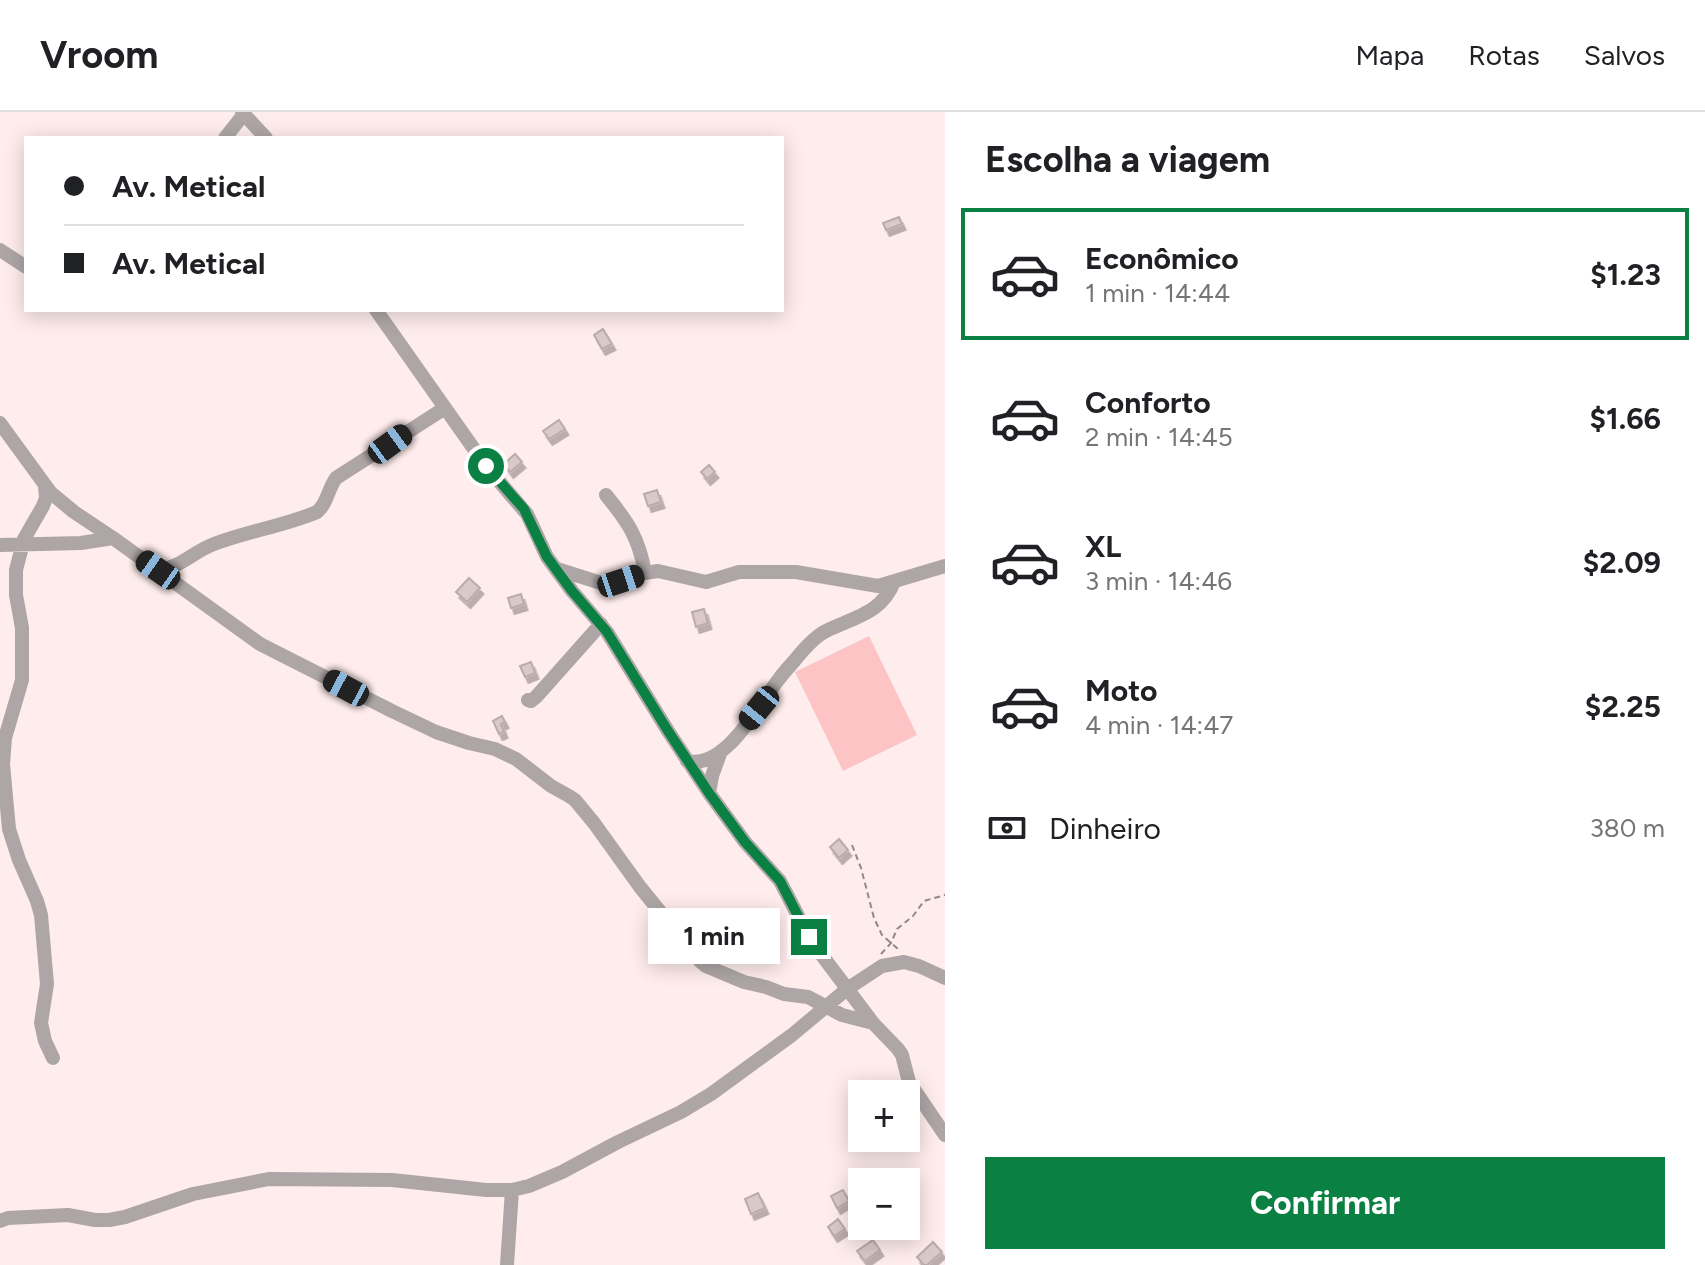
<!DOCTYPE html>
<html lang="pt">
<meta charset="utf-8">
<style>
:root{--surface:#fff;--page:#f6f6f6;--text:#202124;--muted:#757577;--line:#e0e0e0;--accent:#0b8043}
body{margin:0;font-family:Figtree,sans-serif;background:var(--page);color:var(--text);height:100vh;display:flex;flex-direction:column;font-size:30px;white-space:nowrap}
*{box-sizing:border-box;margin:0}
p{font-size:26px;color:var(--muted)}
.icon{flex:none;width:44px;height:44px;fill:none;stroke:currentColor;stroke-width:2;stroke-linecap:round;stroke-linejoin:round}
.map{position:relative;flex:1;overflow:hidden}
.drawer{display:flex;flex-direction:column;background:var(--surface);width:760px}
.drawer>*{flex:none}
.banner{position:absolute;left:24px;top:24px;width:760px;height:176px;border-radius:0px;box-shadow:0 4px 20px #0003;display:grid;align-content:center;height:176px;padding:0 40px;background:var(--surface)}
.buttons{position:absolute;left:848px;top:968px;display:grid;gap:16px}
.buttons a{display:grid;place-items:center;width:72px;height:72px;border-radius:0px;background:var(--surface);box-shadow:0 4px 20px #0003;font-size:40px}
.end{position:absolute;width:36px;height:36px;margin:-18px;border:10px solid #0b8043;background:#fff;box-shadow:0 0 0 4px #fff}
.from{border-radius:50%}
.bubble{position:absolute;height:56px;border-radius:0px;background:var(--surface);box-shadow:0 4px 20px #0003;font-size:26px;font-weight:700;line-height:56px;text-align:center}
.car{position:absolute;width:24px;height:48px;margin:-24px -12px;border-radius:10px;box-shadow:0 0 6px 2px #0007;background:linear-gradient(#222 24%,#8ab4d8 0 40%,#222 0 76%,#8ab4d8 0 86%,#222 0)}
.banner b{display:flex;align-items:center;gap:28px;height:76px;font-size:30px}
.banner b+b{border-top:2px solid var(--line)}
.banner i{width:20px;height:20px;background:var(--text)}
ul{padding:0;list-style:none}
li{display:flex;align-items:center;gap:24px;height:132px;margin:0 16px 12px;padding:0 24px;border:4px solid transparent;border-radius:0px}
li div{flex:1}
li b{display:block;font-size:30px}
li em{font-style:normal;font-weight:700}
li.active{border-color:var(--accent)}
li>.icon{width:72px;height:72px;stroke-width:1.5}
h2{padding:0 40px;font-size:36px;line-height:96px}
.pay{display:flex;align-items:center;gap:20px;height:88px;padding:0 40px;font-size:30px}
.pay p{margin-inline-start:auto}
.button{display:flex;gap:16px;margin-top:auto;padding:16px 40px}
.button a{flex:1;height:92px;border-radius:0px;background:var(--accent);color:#fff;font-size:32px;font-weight:700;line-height:92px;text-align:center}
header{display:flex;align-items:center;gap:48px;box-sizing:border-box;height:112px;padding:0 40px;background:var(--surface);border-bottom:2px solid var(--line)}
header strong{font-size:38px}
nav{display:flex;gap:44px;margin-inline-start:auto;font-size:28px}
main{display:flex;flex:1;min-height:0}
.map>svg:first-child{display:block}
.green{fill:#fdc4c5}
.building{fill:#dbc8c9;stroke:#bcabab;stroke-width:2;filter:url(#shadow)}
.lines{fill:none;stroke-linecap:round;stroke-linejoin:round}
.path{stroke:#948787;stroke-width:2;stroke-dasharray:6 4;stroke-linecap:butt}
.minor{stroke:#aea6a6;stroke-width:14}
.route{stroke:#0b8043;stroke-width:10}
</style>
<header>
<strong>Vroom</strong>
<nav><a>Mapa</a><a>Rotas</a><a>Salvos</a></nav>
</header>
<main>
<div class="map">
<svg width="945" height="1153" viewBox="0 0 945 1153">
<defs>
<filter id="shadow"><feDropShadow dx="3.5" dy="6" stdDeviation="0" flood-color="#0004"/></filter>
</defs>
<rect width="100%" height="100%" fill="#ffecec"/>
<path class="green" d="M869 524 917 623 843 659 795 560Z"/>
<path class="building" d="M899 105 902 112 886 118 883 111Z
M603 217 612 232 602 237 594 223Z
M559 308 565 317 549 327 543 319Z
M515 342 522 350 510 360 504 352Z
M709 353 715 360 707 367 701 360Z
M657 378 661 390 648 394 644 382Z
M469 466 480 476 467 490 456 480Z
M521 482 524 492 511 496 508 486Z
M704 497 708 511 696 515 692 500Z
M531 550 535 561 525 565 520 554Z
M502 604 505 610 501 612 504 620 499 622 493 609Z
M839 727 848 738 839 746 830 735Z
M843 1078 849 1089 837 1096 831 1084Z
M758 1081 765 1096 751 1102 745 1087Z
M838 1107 845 1117 834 1124 828 1115Z
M873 1128 880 1138 865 1149 857 1139Z
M933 1130 942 1140 927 1153H924L917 1145Z"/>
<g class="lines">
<path class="path" d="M852 733 861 756 874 806 882 823 898 837
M881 842 891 831 897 817 913 804 924 789 945 783"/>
<path class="minor" d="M242 0 266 26
M225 26 244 2
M0 138 26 155
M376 198 486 354 527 402 547 445 572 479 607 520 668 619 709 681 745 730 780 769 809 825 818 838 873 911 898 937 902 943 909 970 945 1023
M0 311 51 381 74 400 113 426
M45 374 46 386 43 394 24 427 16 458V483L22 516V568L5 626 3 652 9 717 19 748 37 789 41 803 47 872 41 911 45 929 53 946
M606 383C628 410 639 426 645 461
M0 433 81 431 113 426 260 532 392 599 436 620 469 631 495 637 516 647 551 674 569 684 575 688 594 711 640 775 700 849 706 854 744 870 766 875 784 882 808 885 842 903 873 911
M557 457 601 471H611L645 461 658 459 706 470 739 460H796L878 474 945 454
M158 458C181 456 194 439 214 432 248 419 284 414 317 400 327 392 328 377 336 366L445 296
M528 588 531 589 536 585 601 512
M687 649C726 658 759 592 779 567 784 560 790 554 795 548 803 538 814 525 826 519 854 505 881 502 894 470
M709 681 712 664 721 639
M0 1109 8 1106 68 1103 95 1108H109L125 1105 193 1082 269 1067 392 1068 486 1078H512L529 1074 562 1060 618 1030 681 1000 711 982 792 923 847 877 882 854 904 850 919 854 945 866
M507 1153 512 1078"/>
</g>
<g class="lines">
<path class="route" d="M486 354 524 397 547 445 572 479 607 520 668 619 709 681 745 730 780 769 809 825"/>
</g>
</svg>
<div class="buttons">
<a>+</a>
<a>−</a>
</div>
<i class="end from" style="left:486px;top:354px"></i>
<i class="end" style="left:809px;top:825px"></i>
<div class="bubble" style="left:648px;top:796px;width:132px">1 min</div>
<i class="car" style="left:390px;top:332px;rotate:54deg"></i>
<i class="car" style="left:158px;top:458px;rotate:305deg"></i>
<i class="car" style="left:621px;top:469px;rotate:72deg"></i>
<i class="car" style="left:346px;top:576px;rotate:298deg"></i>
<i class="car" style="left:759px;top:596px;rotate:219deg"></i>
<div class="banner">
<b><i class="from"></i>Av. Metical</b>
<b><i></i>Av. Metical</b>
</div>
</div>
<section class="drawer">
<h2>Escolha a viagem</h2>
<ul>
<li class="active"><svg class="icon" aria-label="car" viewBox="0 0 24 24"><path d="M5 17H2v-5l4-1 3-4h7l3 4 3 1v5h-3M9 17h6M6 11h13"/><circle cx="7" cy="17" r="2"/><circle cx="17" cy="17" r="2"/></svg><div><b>Econômico</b><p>1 min · 14:44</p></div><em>$1.23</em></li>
<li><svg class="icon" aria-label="car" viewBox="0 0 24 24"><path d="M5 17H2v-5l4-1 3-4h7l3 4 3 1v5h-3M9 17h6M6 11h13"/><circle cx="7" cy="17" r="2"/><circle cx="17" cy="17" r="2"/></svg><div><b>Conforto</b><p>2 min · 14:45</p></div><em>$1.66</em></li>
<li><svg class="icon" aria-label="car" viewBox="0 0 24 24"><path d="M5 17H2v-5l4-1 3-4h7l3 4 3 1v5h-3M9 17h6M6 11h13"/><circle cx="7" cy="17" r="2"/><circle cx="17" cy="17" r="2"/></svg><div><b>XL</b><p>3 min · 14:46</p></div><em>$2.09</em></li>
<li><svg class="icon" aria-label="car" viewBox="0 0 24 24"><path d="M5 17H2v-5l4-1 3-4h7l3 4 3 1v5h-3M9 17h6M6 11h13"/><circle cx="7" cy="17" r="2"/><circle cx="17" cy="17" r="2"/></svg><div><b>Moto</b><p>4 min · 14:47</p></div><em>$2.25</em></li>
</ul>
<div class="pay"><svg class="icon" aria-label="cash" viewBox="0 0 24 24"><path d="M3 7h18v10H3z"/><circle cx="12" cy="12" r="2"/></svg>Dinheiro<p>380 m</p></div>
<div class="button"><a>Confirmar</a></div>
</section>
</main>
